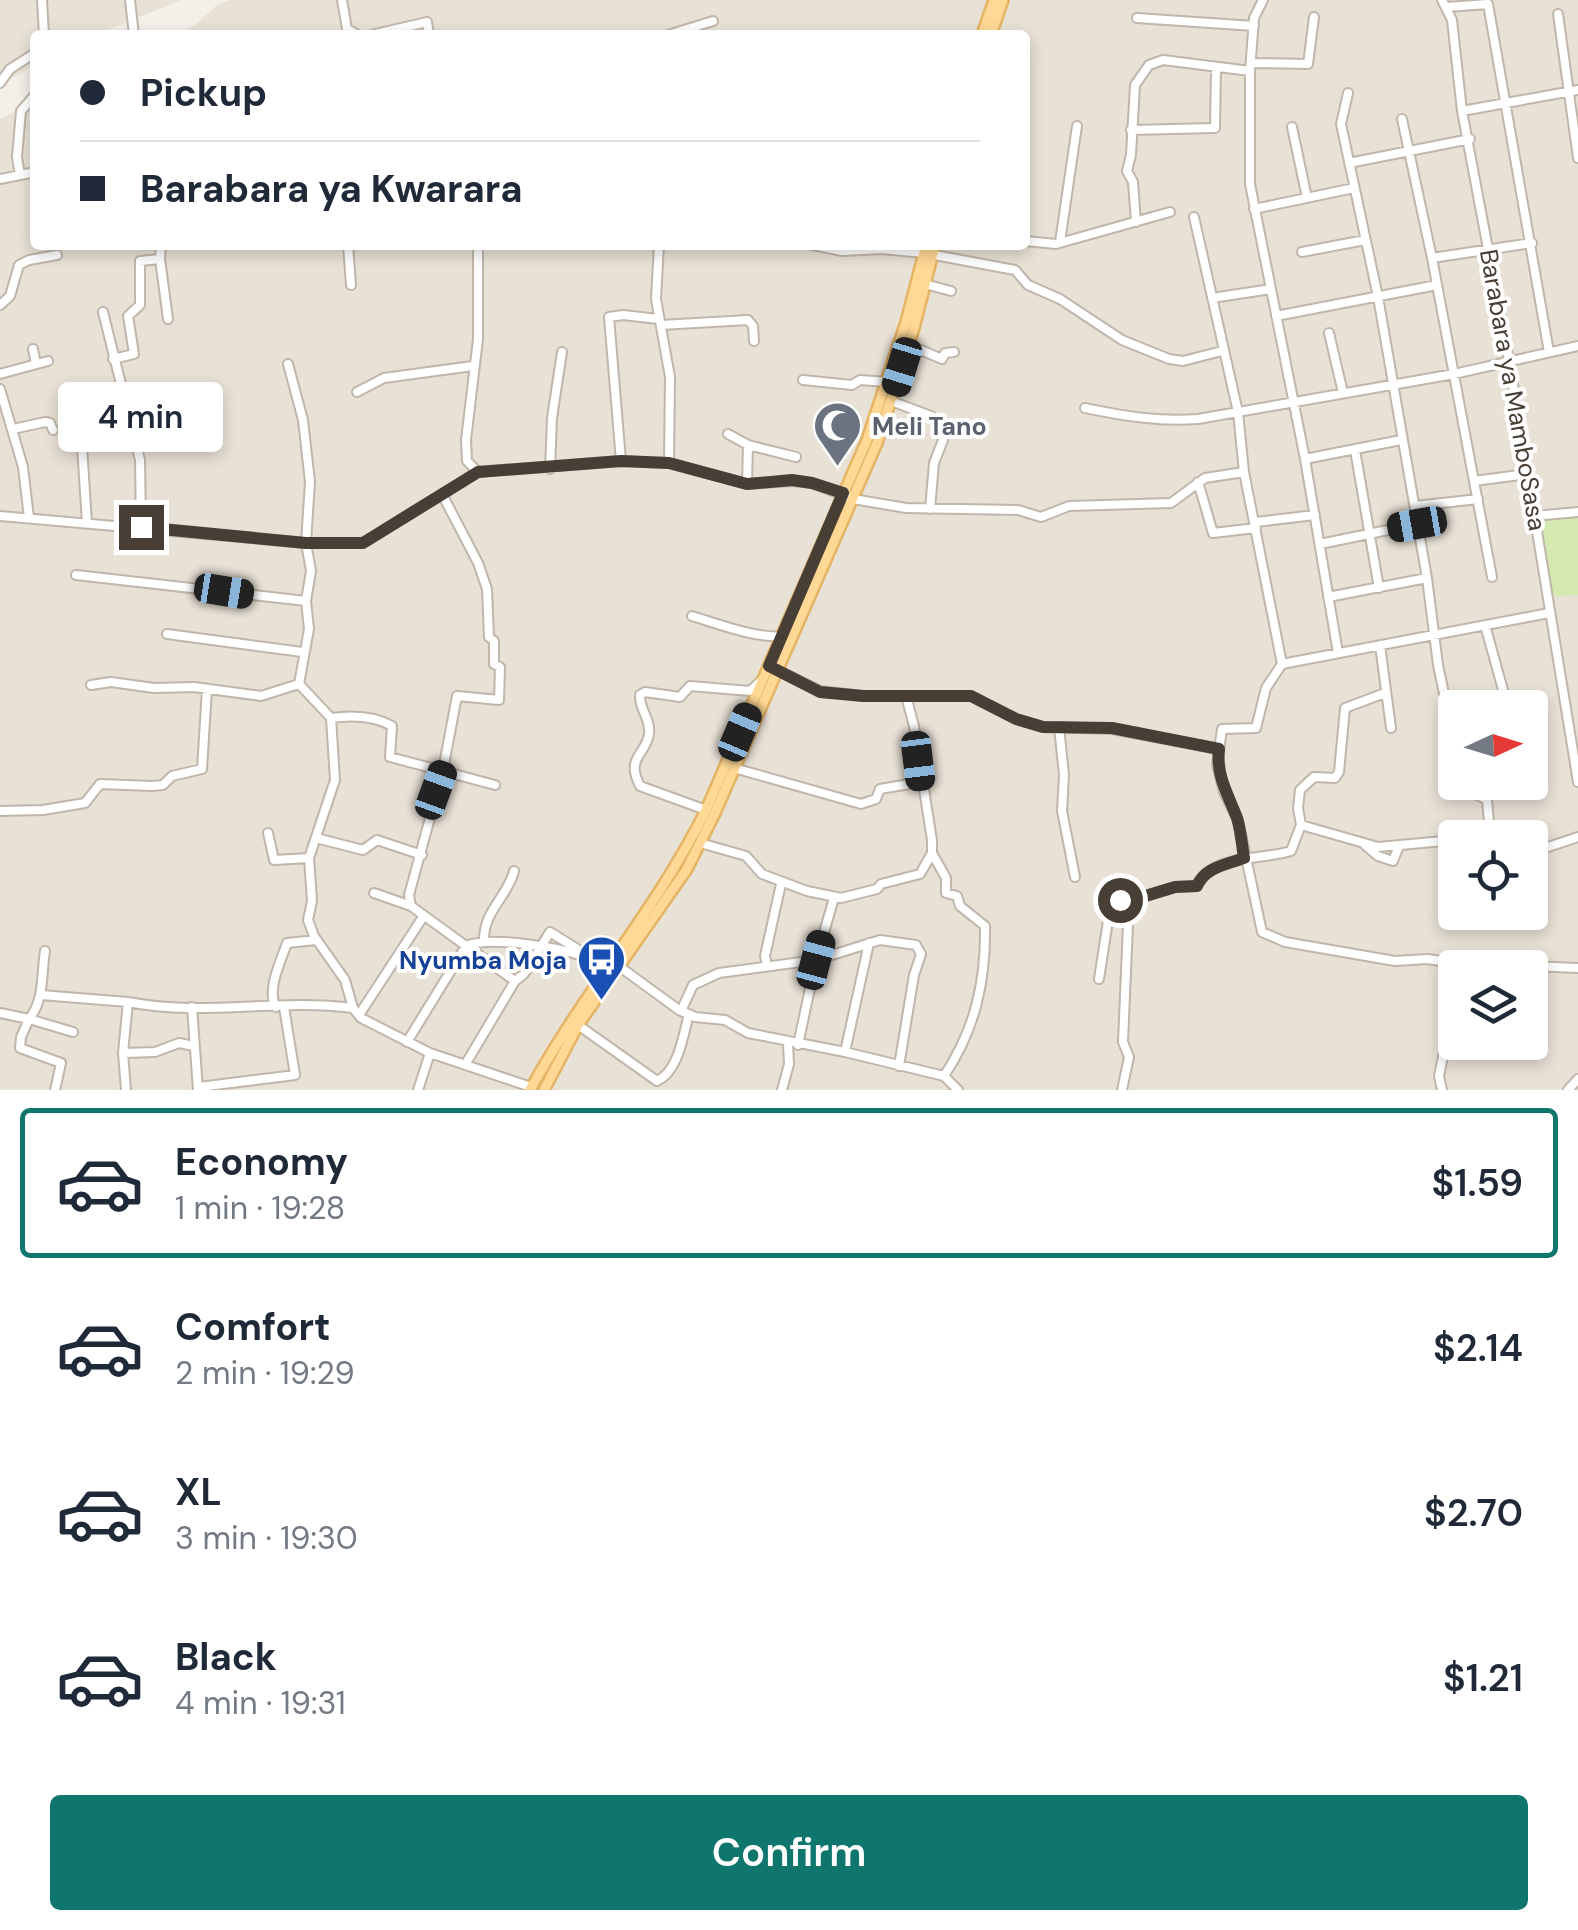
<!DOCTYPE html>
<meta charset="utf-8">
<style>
:root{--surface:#fff;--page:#f6f6f7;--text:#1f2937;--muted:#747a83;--line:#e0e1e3;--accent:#0f766e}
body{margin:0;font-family:"DM Sans",sans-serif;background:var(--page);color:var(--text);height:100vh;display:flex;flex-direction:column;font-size:38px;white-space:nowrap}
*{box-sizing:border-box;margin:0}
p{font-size:32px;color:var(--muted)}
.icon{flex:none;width:55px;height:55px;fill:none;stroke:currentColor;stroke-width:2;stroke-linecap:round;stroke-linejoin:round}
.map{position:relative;height:1090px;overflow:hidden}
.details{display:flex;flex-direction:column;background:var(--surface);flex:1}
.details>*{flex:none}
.top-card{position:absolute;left:30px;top:30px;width:1000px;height:220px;border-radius:10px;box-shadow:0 5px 15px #0003;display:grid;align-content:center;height:220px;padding:0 50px;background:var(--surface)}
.needle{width:65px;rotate:86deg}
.fabs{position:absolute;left:1438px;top:690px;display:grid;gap:20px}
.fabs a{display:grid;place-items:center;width:110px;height:110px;border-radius:10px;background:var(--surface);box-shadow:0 5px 15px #0003;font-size:50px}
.end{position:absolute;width:45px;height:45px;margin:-22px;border:12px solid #473f36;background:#fff;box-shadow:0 0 0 5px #fff}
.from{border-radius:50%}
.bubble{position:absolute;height:70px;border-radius:10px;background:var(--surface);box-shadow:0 5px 15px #0003;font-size:32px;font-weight:600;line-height:70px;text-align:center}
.car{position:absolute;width:30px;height:60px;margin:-30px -15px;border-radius:12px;box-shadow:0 0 8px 2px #0007;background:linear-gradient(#222 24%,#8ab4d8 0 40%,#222 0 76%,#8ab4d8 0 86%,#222 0)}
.top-card b{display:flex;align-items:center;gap:35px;height:95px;font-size:38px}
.top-card b+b{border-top:2px solid var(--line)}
.top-card i{width:25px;height:25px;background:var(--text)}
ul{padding:18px 0 0;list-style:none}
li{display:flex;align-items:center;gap:30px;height:150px;margin:0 20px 15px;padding:0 30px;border:5px solid transparent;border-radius:10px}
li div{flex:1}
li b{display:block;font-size:38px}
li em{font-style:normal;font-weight:600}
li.current{border-color:var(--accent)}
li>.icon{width:90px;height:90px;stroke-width:1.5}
.button{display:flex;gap:20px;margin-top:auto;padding:20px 50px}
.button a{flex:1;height:115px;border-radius:10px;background:var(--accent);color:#fff;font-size:40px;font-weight:600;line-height:115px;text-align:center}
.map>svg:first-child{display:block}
.residential{fill:#e8e1d6;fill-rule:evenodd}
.green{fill:#d4e9b0}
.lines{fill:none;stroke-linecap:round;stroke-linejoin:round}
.minor-casing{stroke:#c0b6aa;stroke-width:12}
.major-casing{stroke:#e5b464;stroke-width:14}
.minor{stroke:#fff;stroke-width:8}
.major{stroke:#ffd896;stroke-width:9}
.route{stroke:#473f36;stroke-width:12}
.labels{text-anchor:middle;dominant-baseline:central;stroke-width:8;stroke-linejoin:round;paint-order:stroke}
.street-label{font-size:25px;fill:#473f36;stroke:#fff}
.worship-label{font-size:25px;font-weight:bold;fill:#5b616d;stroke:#fff;text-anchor:start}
.transit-label{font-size:25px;font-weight:bold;fill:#164399;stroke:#fff;text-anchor:end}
</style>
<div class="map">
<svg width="1578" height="1090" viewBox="0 0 1578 1090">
<rect width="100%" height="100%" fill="#f4efe8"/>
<path class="residential" d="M0 0H181L95 35H35V65L0 85Z
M230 0H1578V1090H0V119L35 101V245H1025V35H175L195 25 218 4ZM1455 708H1530V782H1455ZM1455 838H1530V912H1455ZM1455 968H1530V1042H1455Z"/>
<path class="green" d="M1578 516V595L1552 596 1540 520Z"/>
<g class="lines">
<defs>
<path id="minor" d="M42 0 44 35
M130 0 134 35
M342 0 347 29 358 35
M1263 0 1254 18 1250 71V184L1305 459 1338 653
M1442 0 1452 20 1462 111 1509 360 1578 782
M1447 7 1488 4 1549 352
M1558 14 1578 158
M1137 18 1254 26
M371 35 427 22 429 35
M668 35 713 21
M1251 63 1308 64 1314 17
M0 83 10 69 35 53
M1348 93 1341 124 1378 297 1427 578 1438 665 1454 741 1450 776 1454 783 1487 800 1490 833 1487 838
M1462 111 1578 90
M1402 119 1432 258 1492 577
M1292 127 1307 198
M1131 130 1215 128 1216 69
M1349 163 1470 139
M20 175 17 157 21 111 35 95
M0 179 35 172
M1254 209 1354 188
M1194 217 1238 412 1244 472 1282 664 1266 688 1256 728 1222 729 1217 765 1224 792 1238 820 1262 932 1285 942 1395 961 1428 959 1453 963 1578 968
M1136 222 1133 182 1127 171 1131 155 1135 85 1149 65 1163 60 1250 71
M1025 241 1056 244 1170 212
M1060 242 1077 126
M348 245 351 285
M659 245 656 299 670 377 669 463
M813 245 842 251 882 249 924 253 1015 270 1028 285 1060 299 1122 340 1169 359 1183 361 1222 351
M1302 252 1365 240
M1432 258 1532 243
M160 259 168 319
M925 284 951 291
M1212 298 1271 289
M0 305 10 296 19 265 29 260 57 255
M103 312 140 460 141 527
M1276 316 1437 285
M661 325 748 320 753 326 754 341
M1329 333 1343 393
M909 345 942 359 945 353 954 352
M33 349 36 364
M113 359 134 354 128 316 140 305V261L160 259 161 245
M288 364 303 420 310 482 306 543 311 571 306 601 309 629 299 684
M0 374 48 361
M803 380 852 385 860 380 888 382
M0 389 23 467 29 518
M357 392 384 378 473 366
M891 401 931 416
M1085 408C1123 416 1160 422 1198 419L1454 374 1578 346
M13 429 45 422 50 423 53 430
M728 434 748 445 796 457
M82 446 87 523
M1355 450 1379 588
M1305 459 1401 440
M621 461 609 317 623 315 658 319
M550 469 552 418 562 352
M478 472 467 461 466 440 478 339V245
M1474 481 1527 474
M1198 482 1213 533 1256 528
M747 484 748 445
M442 494 478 563 487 589 489 637 494 641V664L500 667 499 700 457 696 443 770 409 895 411 906 466 946C491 935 564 948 590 959 597 961 603 968 609 973
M1415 506 1478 499
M930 509 934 463 943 440
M0 516 306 543H363L478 472 621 461 669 463 747 484 792 481 812 483 853 499 906 508 1018 510 1041 517 1069 506 1171 503 1205 478 1244 472
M1534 516 1578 512
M1256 522 1315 515
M1320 544 1417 524
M76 575 306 601
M1328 597 1427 578
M692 616C718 624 758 639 783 636
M1485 625 1508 708
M167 634 302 652
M1380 645 1391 728
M1282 664 1549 613
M769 666 820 691 863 696H971L1016 719 1043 727 1112 729 1219 749
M299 684 331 718 335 780 309 858 312 901 308 920 314 936 345 980 353 1008 361 1018 430 1053 531 1087
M91 685 111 682 154 688 194 687 261 696 299 684
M331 718C352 715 373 715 392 726L390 757 495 785
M1059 727 1064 775 1062 811 1075 877
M734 768 861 804 876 799 880 789 921 782
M706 810 640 786C625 757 646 755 649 734 651 719 639 709 640 695L645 692 680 697 690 686 750 691 761 681
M0 811 43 810 85 803 100 784 152 786 163 785 172 776 202 769 207 689
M1301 825 1298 808 1300 790 1314 777 1335 778 1339 772 1345 708 1385 693
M268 833 274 860 309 858
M316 838 363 850 377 840 422 855
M700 843 746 856 762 874 807 891 841 898 877 889 881 884 920 874 932 853V840L914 726 906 696
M1365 845 1378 856 1393 861 1399 846
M932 853 946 878V893L957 896 960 906 985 926C986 981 975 1030 944 1076
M1530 853 1578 837
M374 893 411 906
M484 939C484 911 508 896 514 871
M767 966 765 956 781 884
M620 967 679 1010 695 1017 725 1020 748 1033 845 1052 944 1076 958 1090
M1099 979 1111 901H1129L1175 887 1197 886C1210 854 1263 860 1291 851L1301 825 1378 847 1455 840
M41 995 128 1002 123 1053 126 1090
M128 1002C202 1017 279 998 353 1008
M192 1007 198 1090
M276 1007C266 990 281 961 287 943L316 940
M681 1011 693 985 719 973 816 960 880 940 916 945 921 954 914 975 899 1066
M0 1013 29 1019C45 999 41 975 45 951
M359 1015 423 917
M578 1025 657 1081C679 1071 683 1035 689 1014
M407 1042 466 946 515 981
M798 1045 816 960 834 898
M845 1052 869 943
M123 1053 155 1052 179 1043 194 1046
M465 1065 515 981 524 974 550 932 590 957
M199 1087 295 1075 284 1007
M55 1090 61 1063 20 1048 21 1037 29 1019 73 1032
M418 1090 430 1053
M782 1090 789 1064 788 1043
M1122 1090 1129 1057 1123 1042 1129 901
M1442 1090 1439 1076 1446 1042
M1568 1090 1578 1079"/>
<path id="major" d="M982 35 994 0
M991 35 1003 0
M530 1090C583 993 657 909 706 810L867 440 906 322 926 245
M544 1090 578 1025 687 869 715 813 877 443 914 328 935 245"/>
</defs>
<use href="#minor" class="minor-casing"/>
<use href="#major" class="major-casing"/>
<use href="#minor" class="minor"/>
<use href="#major" class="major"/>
</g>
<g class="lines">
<path class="route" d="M141 527 306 543H363L478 472 621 461 669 463 747 484 792 480 812 483 843 493 769 666 820 692 863 696H971L1016 719 1043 727 1112 728 1219 749C1216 776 1228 794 1237 818 1241 831 1242 846 1244 858 1226 865 1205 867 1197 886L1175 887 1129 901 1120 900"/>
</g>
<defs>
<symbol id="mosque-pin" viewBox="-11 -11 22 30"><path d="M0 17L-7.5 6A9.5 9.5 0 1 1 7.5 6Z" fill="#6b7280" stroke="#fff"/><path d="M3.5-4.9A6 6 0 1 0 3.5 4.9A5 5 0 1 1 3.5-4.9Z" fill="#fff"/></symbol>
<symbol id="bus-pin" viewBox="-11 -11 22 30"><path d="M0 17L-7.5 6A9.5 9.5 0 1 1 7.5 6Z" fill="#1a4fb4" stroke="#fff"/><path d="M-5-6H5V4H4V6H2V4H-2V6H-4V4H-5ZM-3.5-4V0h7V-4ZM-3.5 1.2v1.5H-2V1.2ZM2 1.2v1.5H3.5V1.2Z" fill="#fff"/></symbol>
</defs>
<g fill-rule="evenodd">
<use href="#mosque-pin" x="810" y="398" width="55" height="75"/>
<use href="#bus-pin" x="574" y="932" width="55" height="75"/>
</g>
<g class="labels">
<g class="street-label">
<text transform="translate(1513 390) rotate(80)">Barabara ya MamboSasa</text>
</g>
<g class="worship-label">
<text x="872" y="426">Meli Tano</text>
</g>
<g class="transit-label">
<text x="567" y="960">Nyumba Moja</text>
</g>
</g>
</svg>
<div class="fabs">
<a><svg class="needle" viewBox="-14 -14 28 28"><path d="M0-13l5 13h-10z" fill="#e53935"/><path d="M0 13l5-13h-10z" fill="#747a83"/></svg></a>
<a><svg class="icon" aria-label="locate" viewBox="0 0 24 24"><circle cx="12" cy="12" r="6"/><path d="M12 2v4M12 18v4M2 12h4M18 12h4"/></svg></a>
<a><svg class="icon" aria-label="layers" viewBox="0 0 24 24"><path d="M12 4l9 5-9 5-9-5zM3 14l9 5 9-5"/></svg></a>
</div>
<i class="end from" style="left:1120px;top:900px"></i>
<i class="end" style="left:141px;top:527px"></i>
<div class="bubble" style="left:58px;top:382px;width:165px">4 min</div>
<i class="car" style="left:902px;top:367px;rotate:197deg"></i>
<i class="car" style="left:1417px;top:524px;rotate:260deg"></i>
<i class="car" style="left:224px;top:591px;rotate:99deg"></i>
<i class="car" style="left:740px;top:732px;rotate:23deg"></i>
<i class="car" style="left:918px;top:761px;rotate:173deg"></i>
<i class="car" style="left:436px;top:790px;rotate:20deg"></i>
<i class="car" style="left:816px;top:960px;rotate:15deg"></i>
<div class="top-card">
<b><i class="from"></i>Pickup</b>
<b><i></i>Barabara ya Kwarara</b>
</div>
</div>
<section class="details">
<ul>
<li class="current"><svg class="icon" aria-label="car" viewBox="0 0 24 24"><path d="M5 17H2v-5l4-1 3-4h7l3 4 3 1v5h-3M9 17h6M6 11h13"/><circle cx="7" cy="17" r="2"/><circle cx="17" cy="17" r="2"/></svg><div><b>Economy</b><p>1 min · 19:28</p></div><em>$1.59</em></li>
<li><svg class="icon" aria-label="car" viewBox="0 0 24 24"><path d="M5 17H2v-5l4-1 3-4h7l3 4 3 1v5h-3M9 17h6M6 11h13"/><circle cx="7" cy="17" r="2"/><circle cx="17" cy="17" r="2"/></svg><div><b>Comfort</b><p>2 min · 19:29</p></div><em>$2.14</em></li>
<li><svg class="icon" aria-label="car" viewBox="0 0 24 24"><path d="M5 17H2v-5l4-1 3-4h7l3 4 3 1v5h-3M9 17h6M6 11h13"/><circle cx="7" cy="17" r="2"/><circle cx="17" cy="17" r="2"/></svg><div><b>XL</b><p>3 min · 19:30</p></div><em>$2.70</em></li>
<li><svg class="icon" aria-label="car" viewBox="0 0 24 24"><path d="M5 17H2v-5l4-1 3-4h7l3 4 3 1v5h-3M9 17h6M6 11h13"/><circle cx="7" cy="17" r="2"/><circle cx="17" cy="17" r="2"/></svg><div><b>Black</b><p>4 min · 19:31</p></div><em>$1.21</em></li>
</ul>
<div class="button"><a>Confirm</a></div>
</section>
